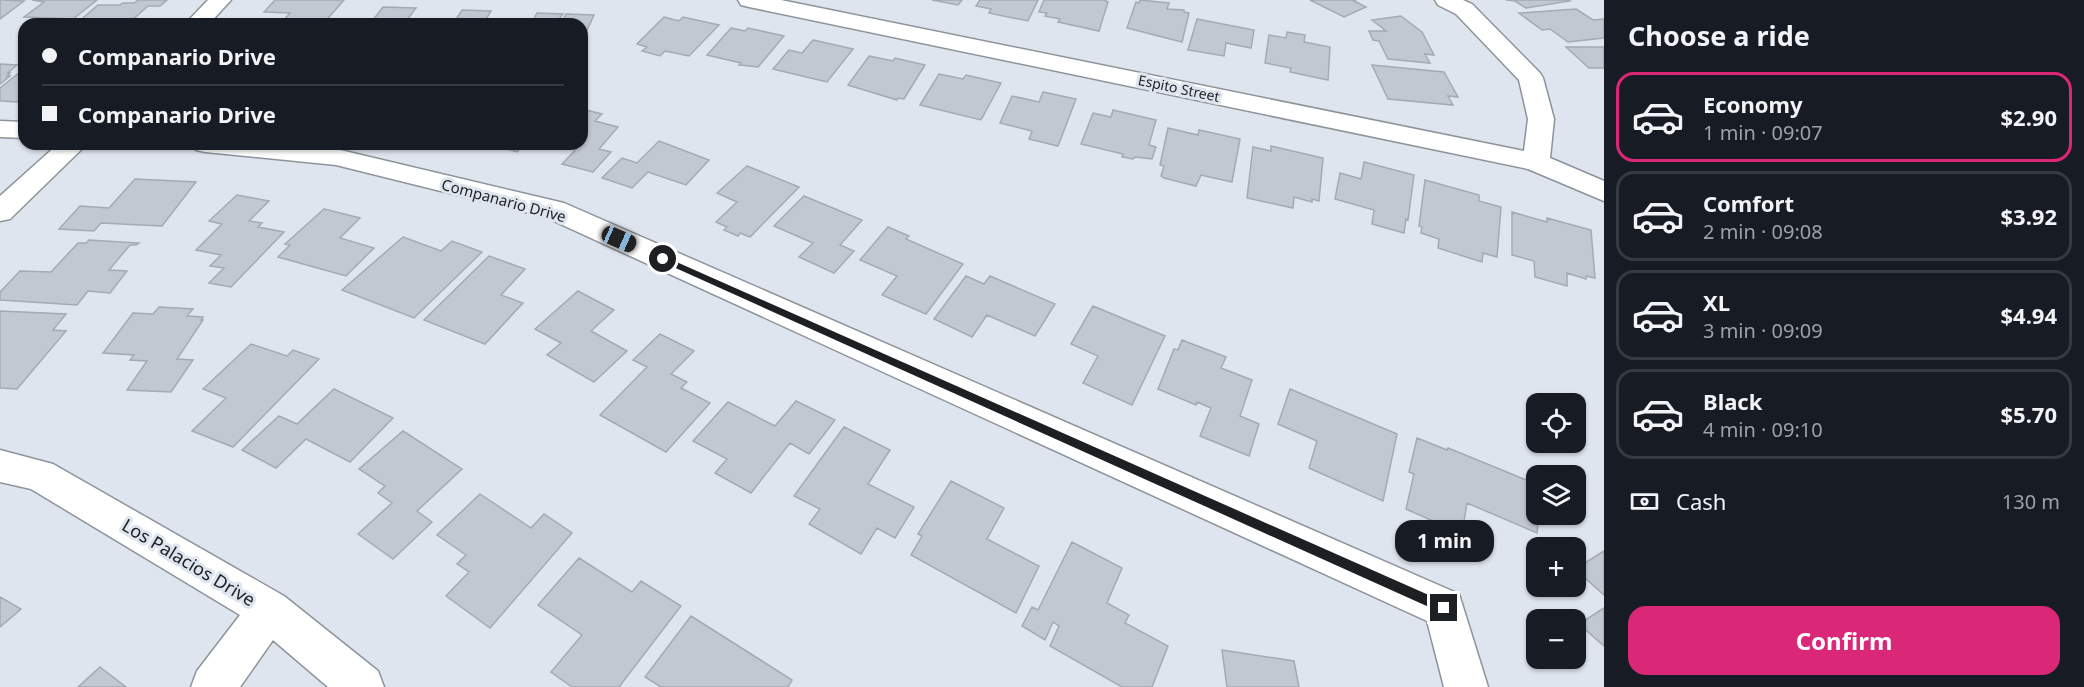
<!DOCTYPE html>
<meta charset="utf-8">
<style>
:root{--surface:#171b24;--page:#20242c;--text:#f1f3f6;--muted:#9ea1a6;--line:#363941;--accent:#db2777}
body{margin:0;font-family:"Noto Sans",sans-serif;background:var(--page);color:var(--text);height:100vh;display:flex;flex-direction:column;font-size:22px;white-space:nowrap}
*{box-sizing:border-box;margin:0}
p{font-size:20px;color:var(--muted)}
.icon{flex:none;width:33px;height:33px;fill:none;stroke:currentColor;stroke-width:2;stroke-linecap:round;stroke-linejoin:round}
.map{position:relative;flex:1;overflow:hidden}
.details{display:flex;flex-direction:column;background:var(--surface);width:480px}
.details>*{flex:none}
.guide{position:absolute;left:18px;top:18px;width:570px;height:132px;border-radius:18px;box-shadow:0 2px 4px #0004;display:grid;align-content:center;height:132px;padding:0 24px;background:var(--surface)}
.buttons{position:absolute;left:1526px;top:393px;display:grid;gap:12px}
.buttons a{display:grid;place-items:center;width:60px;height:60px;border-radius:12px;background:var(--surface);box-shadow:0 2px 4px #0004;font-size:30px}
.end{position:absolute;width:27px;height:27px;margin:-14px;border:8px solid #1d2023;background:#fff;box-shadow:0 0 0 3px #fff}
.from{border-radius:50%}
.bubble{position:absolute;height:42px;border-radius:18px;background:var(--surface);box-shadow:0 2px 4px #0004;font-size:20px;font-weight:700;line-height:42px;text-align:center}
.car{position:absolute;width:18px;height:36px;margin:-18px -9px;border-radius:8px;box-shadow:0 0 4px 2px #0007;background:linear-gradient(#222 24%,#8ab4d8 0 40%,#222 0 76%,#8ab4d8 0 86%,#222 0)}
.guide b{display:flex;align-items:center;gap:21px;height:57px;font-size:22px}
.guide b+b{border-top:2px solid var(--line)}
.guide i{width:15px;height:15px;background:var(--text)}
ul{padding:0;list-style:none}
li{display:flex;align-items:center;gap:18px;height:90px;margin:0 12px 9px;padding:0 12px;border:3px solid var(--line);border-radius:18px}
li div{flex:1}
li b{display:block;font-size:22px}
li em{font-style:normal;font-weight:700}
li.on{border-color:var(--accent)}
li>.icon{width:54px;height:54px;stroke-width:1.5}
h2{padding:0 24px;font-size:27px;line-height:72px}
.pay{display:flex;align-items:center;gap:15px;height:66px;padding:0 24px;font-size:22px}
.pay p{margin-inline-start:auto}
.action{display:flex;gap:12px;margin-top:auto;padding:12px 24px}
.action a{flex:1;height:69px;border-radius:18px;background:var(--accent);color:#fff;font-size:24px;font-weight:700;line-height:69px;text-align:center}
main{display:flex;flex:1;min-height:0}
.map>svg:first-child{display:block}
.building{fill:#c2c8d1;stroke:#a4aab3;stroke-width:1.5}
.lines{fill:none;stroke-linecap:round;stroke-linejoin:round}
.minor-casing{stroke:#8d939b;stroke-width:3}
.minor{fill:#fff;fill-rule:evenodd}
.route{fill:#1d2023}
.labels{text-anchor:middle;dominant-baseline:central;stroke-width:6;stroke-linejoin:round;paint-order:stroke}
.far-street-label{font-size:14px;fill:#1d2023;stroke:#dfe5ee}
.street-label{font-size:15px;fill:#1d2023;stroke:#dfe5ee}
.near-street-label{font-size:18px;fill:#1d2023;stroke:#dfe5ee}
</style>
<main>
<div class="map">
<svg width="1604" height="687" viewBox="0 0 1604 687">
<rect width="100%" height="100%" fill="#dfe5ee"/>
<path class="building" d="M0 0H3L24 1 0 19Z
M32 0H97L73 19 24 17 44 2Z
M138 0H167L160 6H148L129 23 76 24 98 5H120L123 3H134Z
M275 0H344L323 24 281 23 290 13 264 12Z
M932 0H962L958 5Z
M980 0H1038L1028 21 989 13 991 9 976 6Z
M1044 0H1104L1108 2 1099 31 1058 22 1060 19 1045 16 1047 13 1039 12Z
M1140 0 1169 3 1167 9 1184 10V12L1189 13 1182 42 1127 28 1136 2 1139 3Z
M1310 0H1356L1354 1 1366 7 1344 17Z
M1506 0H1568L1570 1 1526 8 1515 1Z
M383 7 416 8 407 20 438 21 436 24H370Z
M1576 9 1593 20 1604 19V38L1568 42 1550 29 1542 30 1519 13Z
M462 10 491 11 483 24H495H453Z
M537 13 563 14 559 19 563 20 566 14 594 15 582 41V24H531Z
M1401 16 1422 32 1434 55 1425 54 1430 63 1388 59 1379 41 1373 40 1369 31H1386L1372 20Z
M664 17 679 21 683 17 719 25 689 56 665 51 660 56 642 51 647 47 637 44Z
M1197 19 1254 30 1251 48 1226 43 1224 56 1188 50Z
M731 28 745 31 748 28 784 36 758 67 739 65 741 63 707 55Z
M1287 32 1305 35 1304 42 1330 47 1328 80 1290 72 1291 68 1265 63 1269 35 1286 38Z
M813 40 853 49 827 82 773 69 789 50 802 53Z
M1566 47H1604V68H1589Z
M869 56 893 61 895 58 925 65 904 99 898 98 897 100 848 85Z
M0 64 17 65 8 73H10L7 76H10L0 84Z
M1372 65 1444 72 1458 97 1448 96 1453 105 1388 99Z
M24 69V95L17 102 0 101V88Z
M939 74 963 79 966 75 1001 83 981 120 920 105Z
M1043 92 1076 99 1058 146 1029 139 1032 131 1000 123 1012 96 1039 102Z
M582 109 602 114 595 121 618 127 599 149 611 152 593 172 562 164 578 147 566 144H582Z
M1113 110 1156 120 1149 145 1156 147 1152 159 1135 157 1133 159 1122 157 1123 154 1081 144 1093 113 1111 117Z
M1168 128 1198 135 1199 130 1240 139 1232 182 1201 175 1196 186 1164 178 1161 176 1164 166 1160 165Z
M659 141 709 160 686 185 648 172 632 188 602 178 622 158 637 163Z
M490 144H525L517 152Z
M1271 146 1323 158 1319 201 1312 199V202L1294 197 1293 208 1247 198 1253 147 1271 151Z
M1364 162 1414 175 1408 220 1406 219 1404 233 1372 224 1374 210 1335 199 1340 173 1361 179Z
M747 166 799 187 750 237 740 233 738 236 724 230 727 227 716 222 737 202 717 193Z
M135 179 196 182 162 226 101 223 94 231 59 229 80 206 109 208Z
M1425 180 1479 195V201L1501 207 1497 257 1483 253 1482 262 1438 248 1439 239 1421 233 1422 227 1419 226Z
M237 195 269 201 249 221 262 223 258 227 284 232 231 287 209 283 224 268 210 266 221 255 196 250 222 224 209 221Z
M804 196 862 220 840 245 854 251 834 273 799 257 813 243 774 226Z
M324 209 360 218 340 238 374 248 346 276 278 257 290 245 285 244Z
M1512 212 1547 222V218L1591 230 1595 278 1586 276V279L1567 273V286L1535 277 1534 261 1512 255Z
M888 227 909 236 906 239 963 264 926 314 882 295 897 276 860 260Z
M403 237 441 251 452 241 482 252 414 318 342 290Z
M89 240 139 243 136 245H130L109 270 127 271 110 293 88 291 77 305 0 300V292L20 271 51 272 78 243H86Z
M489 256 525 269 501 295 523 303 485 344 424 320Z
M966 276 984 284 990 276 1055 304 1035 336 987 315 972 337 934 319Z
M578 291 614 310 591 331 627 351 594 382 547 355 561 343 535 329Z
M1093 306 1165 336 1132 405 1083 383 1098 356 1071 344Z
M159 307 193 309 187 316 203 317 201 320H203L177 359 193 360 171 392 127 390 147 361 130 360 134 355 103 353 133 313 153 314Z
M0 311 66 314 53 330 66 331 17 389 0 388Z
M660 334 694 351 671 374 687 382 681 388 710 403 666 452 600 415 647 367 633 360Z
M1182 340 1226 357 1221 368 1252 380 1240 416 1259 424 1249 456 1200 436 1211 408 1197 402 1196 405 1158 389 1174 349 1178 350Z
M251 344 287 356 293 350 319 359 233 447 192 431 226 398 203 389Z
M334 389 393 418 350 462 306 439 276 468 242 450 279 416 297 424Z
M1290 389 1397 434 1383 501 1309 468 1317 441 1278 424Z
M796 401 835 420 809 454 790 443 751 493 715 473 727 459 693 441 728 402 775 426Z
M844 427 890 450 868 484 914 507 895 538 877 528 861 554 809 524 820 509 794 496Z
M403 431 462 469 417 511 432 522 393 559 358 534 392 503 378 493 385 486 359 469Z
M1417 438 1447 450 1448 448 1536 484V514H1539L1537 533 1467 503 1462 534 1406 509 1414 474 1409 472Z
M951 481 1004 508 987 539 1039 566 1016 613 911 555 922 536 918 534Z
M480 494 531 528 544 514 572 533 490 628 446 596 469 572 457 564 466 555 437 535Z
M1072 542 1122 568 1107 603 1129 615 1125 623 1168 646 1152 687H1122L1050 646 1059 626 1053 622 1045 640 1022 626 1032 607 1038 610Z
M1604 551V595L1575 569Z
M579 558 632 592 641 581 681 606 619 687H572L551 672 582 635 538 605Z
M0 597 21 609 0 627Z
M1604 608V646L1579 624Z
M691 616 792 680 788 687H661L645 677Z
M1222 650 1294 661 1299 687H1227Z
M100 667 126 687H78Z"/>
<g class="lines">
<defs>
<path id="minor" d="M208 0H231L209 24H185Z
M738 0H781L1524 151 1528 119 1519 80 1456 14 1438 5 1435 0H1463L1472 4 1540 73 1543 78 1554 119 1550 158 1604 181V201L1528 169 749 7 741 5Z
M0 121 24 122V138L0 137Z
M58 144H87L10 219 0 221V196Z
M192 144H287L336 149 564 203 1459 594 1488 687H1444L1427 621 545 217 336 165 205 152 196 150Z
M0 450 53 464 284 596 378 671 384 687H328L273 640 240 687H191L197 671 240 615 31 489 0 482Z"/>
</defs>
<use href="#minor" class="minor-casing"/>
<use href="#minor" class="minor"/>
</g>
<path class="route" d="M663 256 1449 604 1451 608 1449 612H1440L660 261 658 259Z"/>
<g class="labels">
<g class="far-street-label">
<text transform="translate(1179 88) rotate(12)">Espito Street</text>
</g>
<g class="street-label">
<text transform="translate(504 200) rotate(15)">Companario Drive</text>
</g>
<g class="near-street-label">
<text transform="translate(189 562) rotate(31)">Los Palacios Drive</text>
</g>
</g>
</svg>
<div class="buttons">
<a><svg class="icon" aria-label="locate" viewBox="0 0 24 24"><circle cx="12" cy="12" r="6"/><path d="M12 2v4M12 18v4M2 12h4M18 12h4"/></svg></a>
<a><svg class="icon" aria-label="layers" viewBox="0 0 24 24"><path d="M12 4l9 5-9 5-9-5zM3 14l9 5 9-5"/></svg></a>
<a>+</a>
<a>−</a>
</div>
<i class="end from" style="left:663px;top:259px"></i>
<i class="end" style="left:1444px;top:608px"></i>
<div class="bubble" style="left:1395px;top:520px;width:99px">1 min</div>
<i class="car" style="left:619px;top:239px;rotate:114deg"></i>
<div class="guide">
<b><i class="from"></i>Companario Drive</b>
<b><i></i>Companario Drive</b>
</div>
</div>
<section class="details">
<h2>Choose a ride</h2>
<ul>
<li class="on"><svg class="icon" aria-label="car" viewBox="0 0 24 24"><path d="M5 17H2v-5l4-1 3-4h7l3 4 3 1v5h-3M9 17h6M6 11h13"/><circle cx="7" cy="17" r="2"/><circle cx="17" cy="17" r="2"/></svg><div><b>Economy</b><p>1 min · 09:07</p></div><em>$2.90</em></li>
<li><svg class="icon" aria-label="car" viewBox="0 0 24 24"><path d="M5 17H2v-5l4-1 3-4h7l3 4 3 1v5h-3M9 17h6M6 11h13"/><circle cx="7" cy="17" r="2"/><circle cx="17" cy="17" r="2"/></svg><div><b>Comfort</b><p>2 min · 09:08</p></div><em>$3.92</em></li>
<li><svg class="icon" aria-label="car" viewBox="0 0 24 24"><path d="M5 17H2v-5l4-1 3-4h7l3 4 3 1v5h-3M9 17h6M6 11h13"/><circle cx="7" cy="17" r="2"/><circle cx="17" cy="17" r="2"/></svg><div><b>XL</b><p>3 min · 09:09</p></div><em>$4.94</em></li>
<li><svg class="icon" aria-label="car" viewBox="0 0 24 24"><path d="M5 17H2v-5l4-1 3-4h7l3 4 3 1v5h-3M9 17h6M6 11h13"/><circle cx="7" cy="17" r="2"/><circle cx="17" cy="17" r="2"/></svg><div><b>Black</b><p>4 min · 09:10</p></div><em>$5.70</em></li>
</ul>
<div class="pay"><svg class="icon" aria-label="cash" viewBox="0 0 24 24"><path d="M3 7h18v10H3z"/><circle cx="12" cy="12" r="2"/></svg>Cash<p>130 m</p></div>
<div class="action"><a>Confirm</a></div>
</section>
</main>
